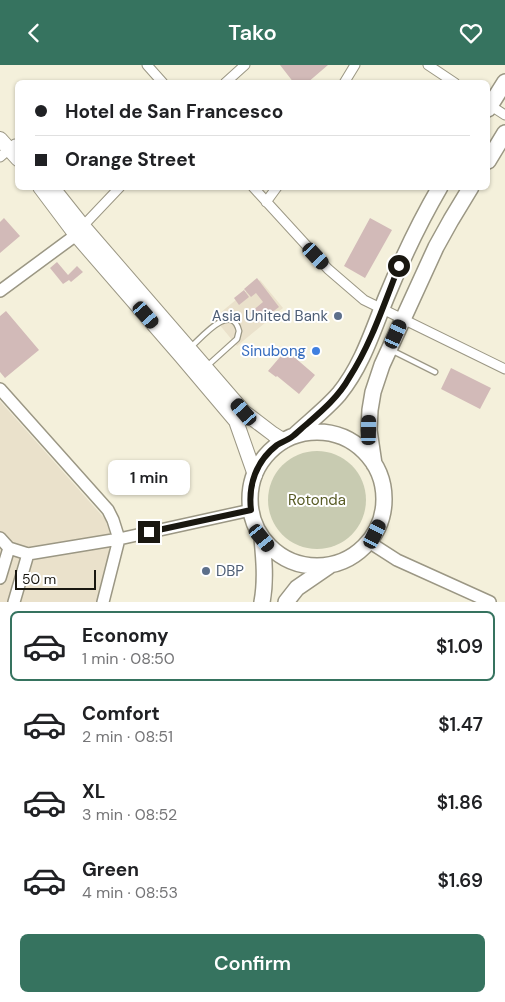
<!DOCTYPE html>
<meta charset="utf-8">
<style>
:root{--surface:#fff;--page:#f6f6f6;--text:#202124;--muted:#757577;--line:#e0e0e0;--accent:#36735f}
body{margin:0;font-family:"DM Sans",sans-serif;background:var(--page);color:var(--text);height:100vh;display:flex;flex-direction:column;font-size:19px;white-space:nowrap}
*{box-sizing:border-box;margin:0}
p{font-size:16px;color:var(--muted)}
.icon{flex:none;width:28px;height:28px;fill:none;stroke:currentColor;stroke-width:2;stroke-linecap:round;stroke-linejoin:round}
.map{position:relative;height:537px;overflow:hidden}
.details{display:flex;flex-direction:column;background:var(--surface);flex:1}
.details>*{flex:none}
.top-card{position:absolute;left:15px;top:15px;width:475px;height:110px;border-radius:8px;box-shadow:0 1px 4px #0004;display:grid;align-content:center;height:110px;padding:0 20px;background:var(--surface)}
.scale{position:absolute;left:15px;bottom:12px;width:81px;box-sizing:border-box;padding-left:5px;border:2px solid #191710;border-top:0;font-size:14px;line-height:18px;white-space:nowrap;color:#191710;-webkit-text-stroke:4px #fff;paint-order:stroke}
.end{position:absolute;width:22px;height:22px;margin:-11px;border:6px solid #191710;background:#fff;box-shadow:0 0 0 2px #fff}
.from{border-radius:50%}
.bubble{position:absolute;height:35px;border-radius:8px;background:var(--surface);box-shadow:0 1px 4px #0004;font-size:16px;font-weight:600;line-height:35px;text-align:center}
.car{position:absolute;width:15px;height:30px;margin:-15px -8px;border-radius:6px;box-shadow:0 0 4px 1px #0007;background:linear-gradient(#222 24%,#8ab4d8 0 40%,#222 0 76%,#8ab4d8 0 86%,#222 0)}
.top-card b{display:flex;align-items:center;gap:18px;height:48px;font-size:19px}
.top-card b+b{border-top:1px solid var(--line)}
.top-card i{width:12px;height:12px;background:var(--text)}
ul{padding:9px 0 0;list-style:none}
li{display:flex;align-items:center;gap:15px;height:70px;margin:0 10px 8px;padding:0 10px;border:2px solid transparent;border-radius:8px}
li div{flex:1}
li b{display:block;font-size:19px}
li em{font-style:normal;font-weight:600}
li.current{border-color:var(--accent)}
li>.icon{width:45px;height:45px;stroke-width:1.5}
.primary-button{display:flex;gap:10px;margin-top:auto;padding:10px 20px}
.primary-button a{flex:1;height:58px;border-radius:8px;background:var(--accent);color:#fff;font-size:20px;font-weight:600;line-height:58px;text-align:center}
header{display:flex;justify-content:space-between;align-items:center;height:65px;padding:0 20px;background:var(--accent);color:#fff;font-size:22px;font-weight:600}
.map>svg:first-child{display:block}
.commercial{fill:#eae1cb}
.green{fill:#c8cbb1}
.building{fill:#d2bab8}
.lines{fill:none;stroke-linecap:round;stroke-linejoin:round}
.lane-casing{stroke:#9b9784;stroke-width:7}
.street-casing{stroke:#9b9784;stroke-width:11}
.secondary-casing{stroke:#9b9784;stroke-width:14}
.primary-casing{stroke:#9b9784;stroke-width:16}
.highway-casing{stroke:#9b9784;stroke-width:18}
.lane{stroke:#fff;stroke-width:4.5}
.street{stroke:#fff;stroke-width:9}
.secondary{stroke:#fff;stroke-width:11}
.primary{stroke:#fff;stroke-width:14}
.highway{stroke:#fff;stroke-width:15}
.route{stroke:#191710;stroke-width:6}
.service-dot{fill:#5c6f8a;stroke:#fff;stroke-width:2}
.shop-dot{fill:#3f7fe0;stroke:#fff;stroke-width:2}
.labels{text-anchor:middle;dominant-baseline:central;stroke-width:4;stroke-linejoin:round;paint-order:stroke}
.service-label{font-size:15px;fill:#4e5e75;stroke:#fff;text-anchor:end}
.shop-label{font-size:15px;fill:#366cbe;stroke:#fff;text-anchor:end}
.park-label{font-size:15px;fill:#595c26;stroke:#fff}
</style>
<header><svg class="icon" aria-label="back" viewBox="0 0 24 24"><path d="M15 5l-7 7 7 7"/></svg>Tako<svg class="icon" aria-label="heart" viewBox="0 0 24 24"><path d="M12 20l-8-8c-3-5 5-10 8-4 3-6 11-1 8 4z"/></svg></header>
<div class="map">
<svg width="505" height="537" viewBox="0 0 505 537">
<rect width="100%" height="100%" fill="#f4f0db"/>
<path class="commercial" d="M260 215 283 243 237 281 214 253Z
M0 336 105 454 110 468 109 487 108 499 98 537H0Z"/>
<path class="green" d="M268 435a49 49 0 1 1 98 0a49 49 0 1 1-98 0Z"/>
<path class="building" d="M280 0H328L307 18H294Z
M4 153 20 171 0 188V157Z
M370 153 392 165 365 213 344 201Z
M57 197 68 210 77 201 83 207 71 217 69 215 63 219 50 203Z
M257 213 279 242 258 258 250 248 263 237 256 228 251 232 244 224Z
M244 225 249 232 239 240 234 233Z
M6 246 39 285 5 313 0 307V251Z
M286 285 315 310 299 329 277 311 276 312 268 306Z
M451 303 491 323 480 344 441 324Z"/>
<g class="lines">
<defs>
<path id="lane" d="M191 282C201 273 232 236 239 266L237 274 206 302
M391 285 435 307"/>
<path id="street" d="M147 0 163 18
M428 0 455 18
M225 18 245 0
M344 18 355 0
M488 39 505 50
M0 92 15 79
M253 122 328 204 364 235 505 304
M266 137 277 122
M83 161 120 122"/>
<path id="secondary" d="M0 226 76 170 80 165
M0 324 108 445 113 455 119 474 103 537
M0 473 9 483 28 489 119 474 251 445
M369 477 397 495 490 537
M0 513 9 483
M14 537 28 489"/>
<path id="primary" d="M0 74 18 94
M40 122 76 170 181 291 236 356 255 410
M52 122 83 161 244 347 273 369 284 376"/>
<path id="highway" d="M488 44 505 17
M488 96 505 68
M250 434a67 67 0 1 1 134 0a67 67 0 1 1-134 0Z
M294 371C309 357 326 344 339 329 362 301 373 265 386 233 402 194 419 158 440 122
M374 399 369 365 370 345 373 327 382 300 436 182 451 155 471 122
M262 537C266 516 264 494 262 473
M286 537 297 523 329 501"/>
</defs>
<use href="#lane" class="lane-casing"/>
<use href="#street" class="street-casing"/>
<use href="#secondary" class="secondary-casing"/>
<use href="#primary" class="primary-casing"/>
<use href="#highway" class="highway-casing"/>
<use href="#lane" class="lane"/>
<use href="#street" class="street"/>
<use href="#secondary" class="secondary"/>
<use href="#primary" class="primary"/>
<use href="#highway" class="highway"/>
</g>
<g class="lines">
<path class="route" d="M149 467 251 445C248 420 256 396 277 380 282 377 288 375 293 371 298 367 303 362 308 358 323 345 339 331 349 313 371 279 384 239 399 201"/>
</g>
<g class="service-dot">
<circle cx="338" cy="251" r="5"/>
<circle cx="206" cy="506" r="5"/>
</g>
<circle class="shop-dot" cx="316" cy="286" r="5"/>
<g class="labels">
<g class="service-label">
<text x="328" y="251">Asia United Bank</text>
<text x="216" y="506" text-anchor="start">DBP</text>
</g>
<g class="shop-label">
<text x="306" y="286">Sinubong</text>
</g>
<g class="park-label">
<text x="317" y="435">Rotonda</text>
</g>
</g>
</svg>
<div class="scale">50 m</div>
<i class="end from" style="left:399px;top:201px"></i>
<i class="end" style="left:149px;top:467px"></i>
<div class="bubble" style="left:108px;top:395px;width:82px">1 min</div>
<i class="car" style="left:316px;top:191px;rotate:137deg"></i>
<i class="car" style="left:146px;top:250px;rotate:139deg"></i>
<i class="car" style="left:396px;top:269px;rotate:24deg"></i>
<i class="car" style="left:244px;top:347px;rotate:319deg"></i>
<i class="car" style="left:369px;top:365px;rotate:1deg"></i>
<i class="car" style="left:375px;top:469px;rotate:26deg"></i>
<i class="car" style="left:262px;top:473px;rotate:141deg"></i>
<div class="top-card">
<b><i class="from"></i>Hotel de San Francesco</b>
<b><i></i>Orange Street</b>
</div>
</div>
<section class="details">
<ul>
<li class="current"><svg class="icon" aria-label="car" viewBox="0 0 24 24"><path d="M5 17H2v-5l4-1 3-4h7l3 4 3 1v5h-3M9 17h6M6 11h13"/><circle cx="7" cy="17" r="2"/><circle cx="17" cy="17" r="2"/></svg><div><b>Economy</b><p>1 min · 08:50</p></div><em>$1.09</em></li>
<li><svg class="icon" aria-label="car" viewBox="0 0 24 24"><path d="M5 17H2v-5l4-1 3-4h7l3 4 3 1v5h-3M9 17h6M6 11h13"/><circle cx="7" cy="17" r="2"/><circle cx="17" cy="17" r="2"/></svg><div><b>Comfort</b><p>2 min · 08:51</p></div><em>$1.47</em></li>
<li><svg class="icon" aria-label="car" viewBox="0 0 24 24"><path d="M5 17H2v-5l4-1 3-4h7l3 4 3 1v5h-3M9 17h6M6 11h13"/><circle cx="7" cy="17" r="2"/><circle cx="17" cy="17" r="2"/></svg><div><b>XL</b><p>3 min · 08:52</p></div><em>$1.86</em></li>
<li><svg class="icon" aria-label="car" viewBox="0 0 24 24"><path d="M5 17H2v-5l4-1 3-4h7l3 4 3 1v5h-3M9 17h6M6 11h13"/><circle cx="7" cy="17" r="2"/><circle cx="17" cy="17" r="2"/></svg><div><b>Green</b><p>4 min · 08:53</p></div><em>$1.69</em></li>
</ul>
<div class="primary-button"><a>Confirm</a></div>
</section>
